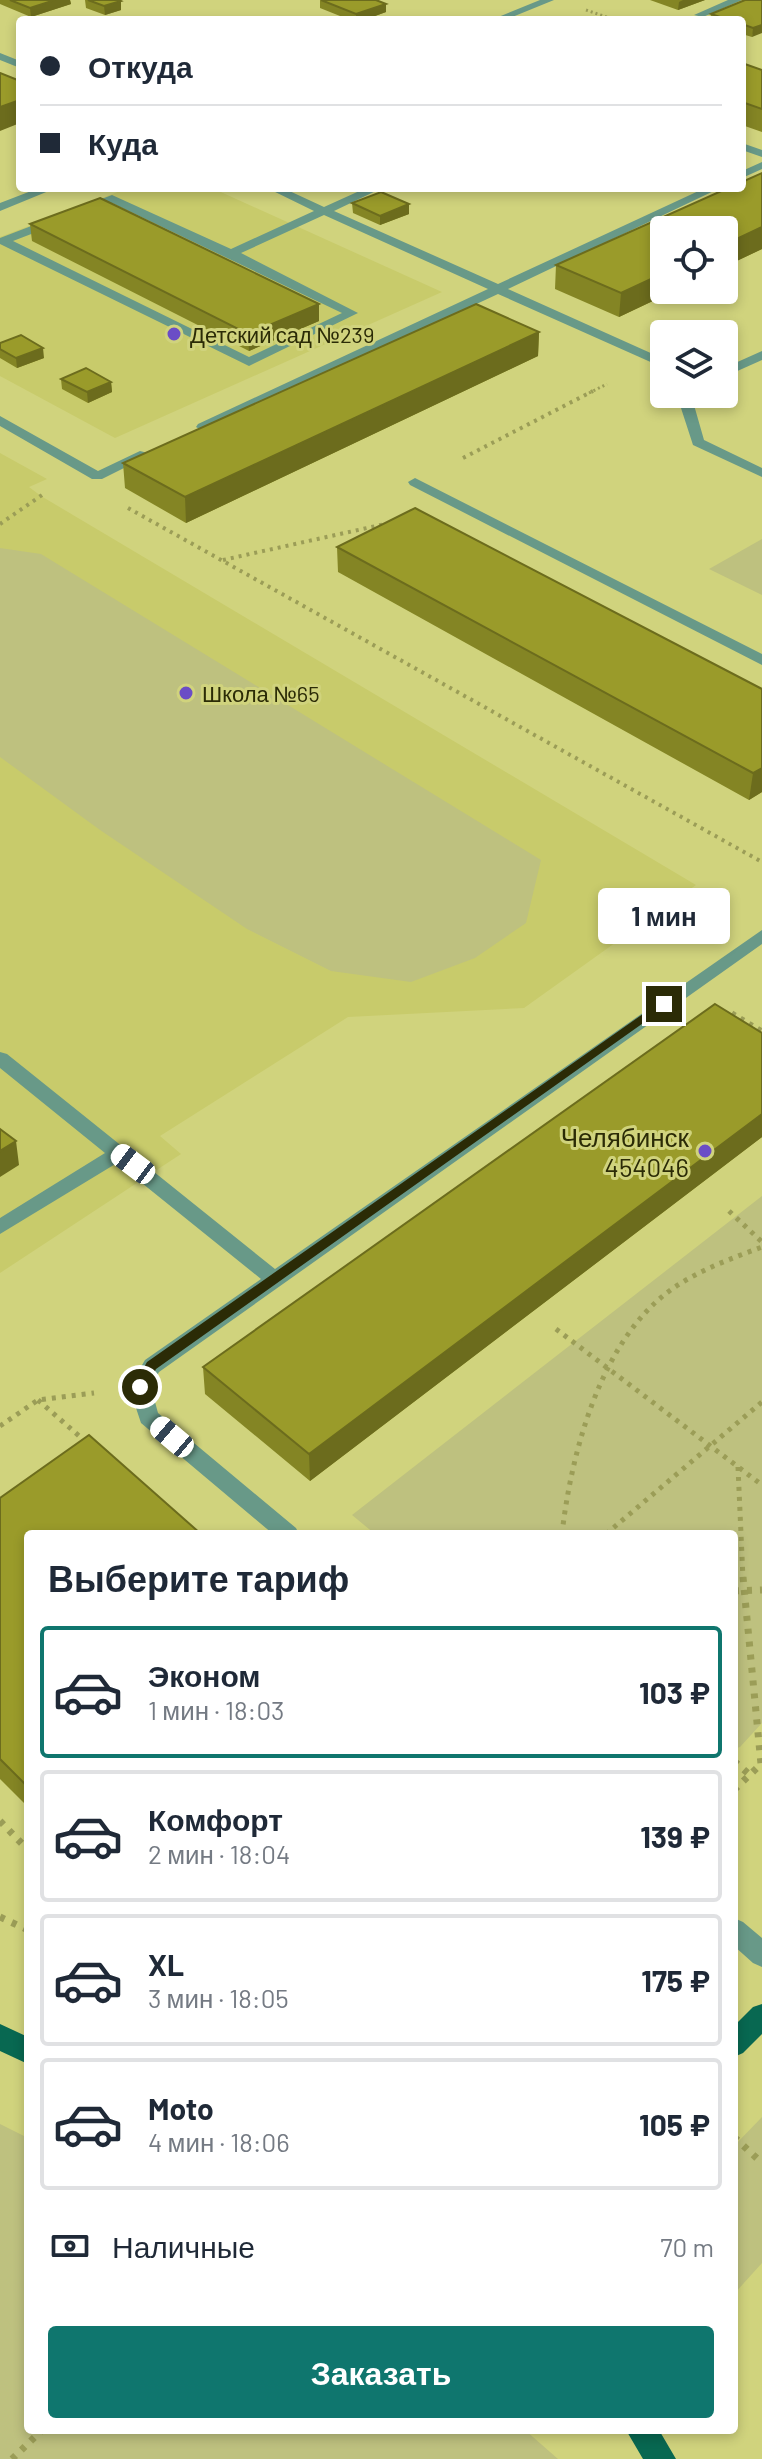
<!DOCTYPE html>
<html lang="ru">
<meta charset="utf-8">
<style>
:root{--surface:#fff;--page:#f2f2f3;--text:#1f2937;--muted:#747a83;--line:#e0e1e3;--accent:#0f766e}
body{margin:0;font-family:Barlow,sans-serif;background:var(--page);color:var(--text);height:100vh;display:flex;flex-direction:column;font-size:30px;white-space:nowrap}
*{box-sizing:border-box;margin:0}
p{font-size:26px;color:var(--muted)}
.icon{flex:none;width:44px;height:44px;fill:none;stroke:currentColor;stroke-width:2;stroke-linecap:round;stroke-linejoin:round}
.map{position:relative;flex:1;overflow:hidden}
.drawer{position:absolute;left:24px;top:1530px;width:714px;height:904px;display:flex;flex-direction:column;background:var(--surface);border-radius:8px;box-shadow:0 4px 12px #0003}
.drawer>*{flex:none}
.hud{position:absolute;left:16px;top:16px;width:730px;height:176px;border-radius:8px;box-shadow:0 4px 12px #0003;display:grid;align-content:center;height:176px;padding:0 24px;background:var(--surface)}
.fabs{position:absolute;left:650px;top:216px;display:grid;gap:16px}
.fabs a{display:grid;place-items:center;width:88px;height:88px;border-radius:8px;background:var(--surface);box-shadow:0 4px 12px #0003;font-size:40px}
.end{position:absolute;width:36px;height:36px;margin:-18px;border:10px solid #2b2b06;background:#fff;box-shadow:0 0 0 4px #fff}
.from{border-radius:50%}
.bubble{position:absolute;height:56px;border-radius:8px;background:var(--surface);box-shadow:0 4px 12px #0003;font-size:26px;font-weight:700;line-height:56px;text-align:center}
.car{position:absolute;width:24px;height:48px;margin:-24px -12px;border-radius:10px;box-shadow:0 0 6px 2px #0007;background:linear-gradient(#fff 24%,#345 0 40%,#fff 0 76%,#345 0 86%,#fff 0)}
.hud b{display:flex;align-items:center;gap:28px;height:76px;font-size:30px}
.hud b+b{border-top:2px solid var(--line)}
.hud i{width:20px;height:20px;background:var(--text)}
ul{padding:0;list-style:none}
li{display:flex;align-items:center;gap:24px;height:132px;margin:0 16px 12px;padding:0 8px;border:4px solid var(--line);border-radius:8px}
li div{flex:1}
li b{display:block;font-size:30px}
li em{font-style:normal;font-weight:700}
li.active{border-color:var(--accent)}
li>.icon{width:72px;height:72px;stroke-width:1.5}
h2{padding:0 24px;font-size:36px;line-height:96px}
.pay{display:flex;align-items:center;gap:20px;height:88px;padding:0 24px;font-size:30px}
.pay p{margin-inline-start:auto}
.cta{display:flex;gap:16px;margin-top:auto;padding:16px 24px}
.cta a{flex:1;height:92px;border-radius:8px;background:var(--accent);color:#fff;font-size:32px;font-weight:700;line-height:92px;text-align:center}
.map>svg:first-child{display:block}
.built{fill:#c8cb6b}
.green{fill:#bec17f}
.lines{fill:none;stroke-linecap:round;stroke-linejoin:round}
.path-far3{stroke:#9b9d57;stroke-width:3;stroke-dasharray:2 3;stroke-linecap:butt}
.path-far2{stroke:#9b9d57;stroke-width:4;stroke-dasharray:3 5;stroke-linecap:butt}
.path-far1{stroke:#9b9d57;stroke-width:5;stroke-dasharray:4 6;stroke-linecap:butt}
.path{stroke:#9b9d57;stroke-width:7;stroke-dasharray:5 8;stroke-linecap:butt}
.minor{fill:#689988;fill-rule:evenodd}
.major{fill:#086851;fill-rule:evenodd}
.wall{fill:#848524}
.shaded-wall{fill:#6c6c1d}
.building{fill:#9a9b2a;stroke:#6c6c1d;stroke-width:2}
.route{fill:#2b2b06}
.poi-dot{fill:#6b4dc6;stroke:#d0d37d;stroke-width:3}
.labels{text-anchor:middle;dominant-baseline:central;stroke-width:6;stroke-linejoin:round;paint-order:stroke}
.far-poi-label{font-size:22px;fill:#2b2b06;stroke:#d0d37d;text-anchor:start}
.poi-label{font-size:26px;fill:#2b2b06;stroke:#d0d37d;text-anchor:end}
</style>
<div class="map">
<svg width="762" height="2459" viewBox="0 0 762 2459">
<rect width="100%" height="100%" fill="#d0d37d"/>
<path class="built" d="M128 188H212L442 292 115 438 0 376V237Z
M0 453 47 479 29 487 41 496 696 885 524 1008 348 1017 160 1136 181 1154 0 1273Z"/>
<path class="green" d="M762 539V595L709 569Z
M0 548 41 554 541 860 526 923 475 958 411 982 331 971 247 929 100 830 0 757Z
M762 1196V1723L740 1747 734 1749V1534H375L352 1515Z
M762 2117V2263L734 2294V2146Z
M0 2124 28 2138V2430H525L558 2459H0Z"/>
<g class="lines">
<path class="path-far3" d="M586 10 615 20
M589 393 607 384"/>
<path class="path-far2" d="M463 458 593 391
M128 508 762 862
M0 524 42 495
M223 560 385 524"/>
<path class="path-far1" d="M732 1013 762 1031
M729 1211 762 1242
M556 1329 762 1485
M38 1400 86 1442
M0 1426 38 1400 94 1393
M738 1467 743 1579
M562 1534C571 1454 600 1343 668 1292 696 1271 730 1259 762 1247
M606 1534 762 1402"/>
<path class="path" d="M743 1577 761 1764
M734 1591 762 1590
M734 1761 750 1775
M734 1790 761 1764
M0 1821 28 1850
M0 1917 28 1930
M734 2137 762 2163
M12 2459 42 2430"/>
<path class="minor" d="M540 0H554L505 20H491Z
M728 0H742L703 17 694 15Z
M0 53 20 61V68L0 60Z
M742 143 762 150V157L742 150Z
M762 162V169L742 178V171Z
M39 188H56L0 211V203Z
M267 188H283L324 207 366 188H382L334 211 498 284 705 188H720L508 289 664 359V368L498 294 203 431 196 427 198 424 488 289 324 215 241 253 358 313 249 366 0 244V238L112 195 231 249 314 211ZM112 203 342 313 249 357 13 241Z
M762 351V360L724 377V368Z
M689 394H703L694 405 704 440 762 468V477L693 445 680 405Z
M0 416 98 471 140 451 152 454 102 479H92L0 426Z
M415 478 762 654V665L410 485 408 482Z
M762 930V944L159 1372 151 1387 158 1413 296 1528 299 1534H273L141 1423 129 1387 145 1360 261 1279 117 1163 0 1234V1218L105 1153 0 1068V1052L7 1054 275 1269Z
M734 1918 743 1922 762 1938V1967L753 1963 734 1946Z"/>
<path class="major" d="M762 2004V2034L743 2053 734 2057V2026L753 2007Z
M0 2024 28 2037V2064L0 2051Z
M626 2430H659L676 2459H643Z"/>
</g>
<path class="wall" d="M0 0H70L71 4 31 17 0 4Z
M85 0H119L121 1V10L105 15 86 8Z
M320 0 386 12 364 20H350L320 8Z
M650 0H705L678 10Z
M762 0 752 37 742 34V20H710L711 14Z
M742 63 762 70V132L742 125Z
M762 173V249L724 267 664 290H676L619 317 555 289 556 265Z
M352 203 409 204V214L380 225 353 213Z
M30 224 319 321 249 351 32 241Z
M539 332 538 356 186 523 125 488 123 463Z
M0 343 44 358 17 368 0 358Z
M61 379 111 382 112 392 88 403 62 389Z
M337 547 762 689V792L749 800 338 572Z
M762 1033V1137L310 1481 205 1394 203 1367Z
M0 1498 28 1534V1807L0 1779Z"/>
<path class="shaded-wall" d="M55 0H70L71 4 31 17 30 8Z
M683 0H705L678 10 679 2Z
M121 1V10L105 15 104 6Z
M386 4V12L364 20H356V14Z
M762 25V33L752 37 753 28Z
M20 100V123L0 131V107Z
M409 204V214L380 225V216Z
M762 227V249L724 267V245Z
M664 273V290H676L619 317 621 293Z
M319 304V321L249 351 248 334Z
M539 332 538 356 186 523 185 497Z
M43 348 44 358 17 368 16 358Z
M111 382 112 392 88 403 87 392Z
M762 768V792L749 800 753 773Z
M762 1114V1137L310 1481 309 1454Z
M16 1141 19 1165 0 1177V1151Z"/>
<path class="building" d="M10 0H55L30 8Z
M88 0H119L121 1 104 6Z
M321 0H376L386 4 356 14Z
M745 0H762V25L753 28 742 24V20H729L711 14Z
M742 63 762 70V109L742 102Z
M0 73 20 81V100L0 107Z
M762 173V227L724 245V230H664V273L621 293 556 265 728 188H742V182Z
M381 192 409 204 380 216 352 203Z
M100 198 319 304 248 334 30 224Z
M476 304 539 332 185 497 123 463Z
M21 335 43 348 16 358 0 349V343Z
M86 368 111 382 87 392 61 379Z
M415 508 762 689V768L753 773 337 547Z
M715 1004 762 1033V1114L309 1454 203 1367Z
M0 1129 16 1141 0 1151Z
M89 1435 201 1534H28V1787L0 1759V1498Z"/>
<path class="route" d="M660 1002 670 1004 156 1369 145 1391H135L133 1387 147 1362Z"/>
<g class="poi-dot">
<circle cx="174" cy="334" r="8"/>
<circle cx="186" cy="693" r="8"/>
<circle cx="705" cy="1151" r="8"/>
</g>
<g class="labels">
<g class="far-poi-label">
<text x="190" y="334">Детский сад №239</text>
<text x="202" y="693">Школа №65</text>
</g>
<g class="poi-label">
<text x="689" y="1136">Челябинск<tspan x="689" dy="30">454046</tspan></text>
</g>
</g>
</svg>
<div class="fabs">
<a><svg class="icon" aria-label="locate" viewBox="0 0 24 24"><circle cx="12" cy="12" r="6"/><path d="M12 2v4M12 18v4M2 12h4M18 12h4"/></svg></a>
<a><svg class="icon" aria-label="layers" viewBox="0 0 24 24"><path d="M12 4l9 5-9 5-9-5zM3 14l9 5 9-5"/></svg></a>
</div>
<i class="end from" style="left:140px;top:1387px"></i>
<i class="end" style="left:664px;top:1004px"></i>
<div class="bubble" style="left:598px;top:888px;width:132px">1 мин</div>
<i class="car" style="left:133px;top:1164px;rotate:307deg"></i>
<i class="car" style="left:172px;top:1437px;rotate:310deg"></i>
<div class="hud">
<b><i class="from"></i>Откуда</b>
<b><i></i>Куда</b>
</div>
<section class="drawer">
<h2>Выберите тариф</h2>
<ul>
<li class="active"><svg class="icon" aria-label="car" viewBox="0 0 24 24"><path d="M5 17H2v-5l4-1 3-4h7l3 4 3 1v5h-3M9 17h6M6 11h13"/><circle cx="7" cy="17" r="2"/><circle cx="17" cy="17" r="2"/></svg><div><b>Эконом</b><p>1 мин · 18:03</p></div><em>103 ₽</em></li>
<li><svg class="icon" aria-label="car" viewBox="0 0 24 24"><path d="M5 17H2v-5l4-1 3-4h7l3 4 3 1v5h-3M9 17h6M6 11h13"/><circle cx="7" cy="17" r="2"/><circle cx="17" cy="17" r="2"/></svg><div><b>Комфорт</b><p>2 мин · 18:04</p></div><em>139 ₽</em></li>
<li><svg class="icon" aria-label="car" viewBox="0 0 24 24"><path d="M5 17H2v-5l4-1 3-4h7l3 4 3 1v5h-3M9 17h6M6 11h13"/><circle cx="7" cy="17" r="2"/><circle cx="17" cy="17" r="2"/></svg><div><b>XL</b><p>3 мин · 18:05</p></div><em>175 ₽</em></li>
<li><svg class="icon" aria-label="car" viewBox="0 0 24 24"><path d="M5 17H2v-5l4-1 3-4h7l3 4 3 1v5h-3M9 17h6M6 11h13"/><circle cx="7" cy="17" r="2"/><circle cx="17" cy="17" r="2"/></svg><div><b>Moto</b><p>4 мин · 18:06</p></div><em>105 ₽</em></li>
</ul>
<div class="pay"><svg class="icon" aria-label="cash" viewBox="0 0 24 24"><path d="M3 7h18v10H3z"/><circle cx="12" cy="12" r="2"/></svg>Наличные<p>70 m</p></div>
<div class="cta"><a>Заказать</a></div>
</section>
</div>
